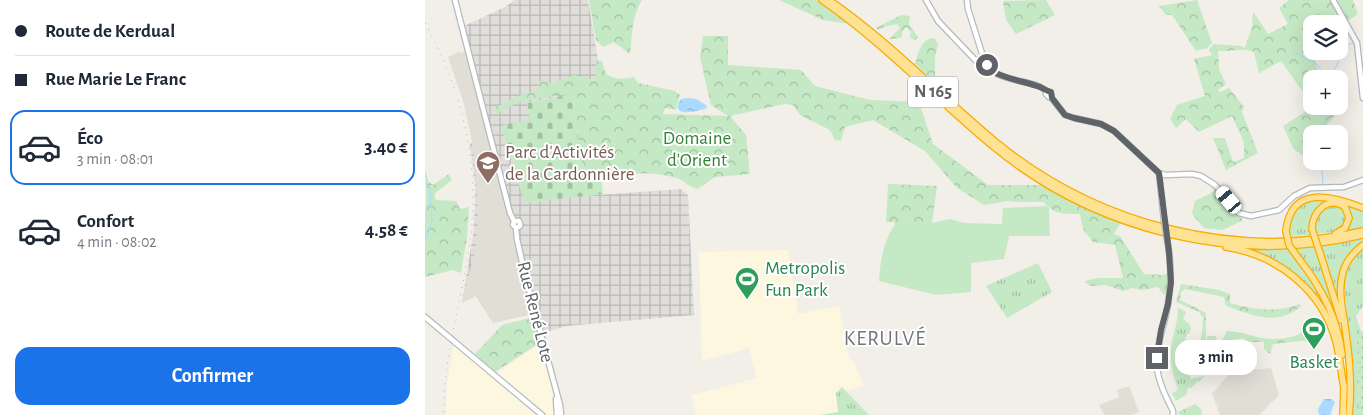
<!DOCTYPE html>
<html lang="fr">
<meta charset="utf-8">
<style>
:root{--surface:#fff;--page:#f6f6f7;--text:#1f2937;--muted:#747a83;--line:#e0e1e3;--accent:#1a73e8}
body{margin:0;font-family:"Alegreya Sans",sans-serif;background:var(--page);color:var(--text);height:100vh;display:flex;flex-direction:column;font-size:19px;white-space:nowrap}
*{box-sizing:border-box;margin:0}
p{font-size:16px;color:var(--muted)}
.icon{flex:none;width:28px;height:28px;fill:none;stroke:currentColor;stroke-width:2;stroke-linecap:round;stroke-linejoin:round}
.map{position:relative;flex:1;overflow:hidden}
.details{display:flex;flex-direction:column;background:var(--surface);width:425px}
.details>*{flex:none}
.top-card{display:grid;align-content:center;height:110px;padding:0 15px;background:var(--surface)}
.tools{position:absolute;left:878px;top:15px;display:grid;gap:10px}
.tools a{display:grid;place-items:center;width:45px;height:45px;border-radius:10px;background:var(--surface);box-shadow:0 5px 20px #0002;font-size:25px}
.end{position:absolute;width:22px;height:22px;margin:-11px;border:6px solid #5f6368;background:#fff;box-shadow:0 0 0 2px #fff}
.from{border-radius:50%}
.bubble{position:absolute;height:35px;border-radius:15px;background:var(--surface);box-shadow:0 5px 20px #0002;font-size:16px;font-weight:600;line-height:35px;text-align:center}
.car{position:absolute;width:15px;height:30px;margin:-15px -8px;border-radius:6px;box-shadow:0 0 4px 1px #0007;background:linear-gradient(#fff 24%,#345 0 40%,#fff 0 76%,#345 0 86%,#fff 0)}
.top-card b{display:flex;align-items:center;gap:18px;height:48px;font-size:19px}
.top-card b+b{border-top:1px solid var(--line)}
.top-card i{width:12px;height:12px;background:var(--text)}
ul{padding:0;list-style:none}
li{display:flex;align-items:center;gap:15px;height:75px;margin:0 10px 8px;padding:0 5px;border:2px solid transparent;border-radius:15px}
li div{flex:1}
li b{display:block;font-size:19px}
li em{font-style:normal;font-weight:600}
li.on{border-color:var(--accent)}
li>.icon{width:45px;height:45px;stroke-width:1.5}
.button{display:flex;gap:10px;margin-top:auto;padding:10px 15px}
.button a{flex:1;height:58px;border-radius:15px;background:var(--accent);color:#fff;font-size:20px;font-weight:600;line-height:58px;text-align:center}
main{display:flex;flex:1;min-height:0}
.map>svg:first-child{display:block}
.commercial{fill:#fef7e0}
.industrial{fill:url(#industrial-grid)}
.education{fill:#e1ded6}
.grass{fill:url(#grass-tufts)}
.forest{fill:url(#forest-crowns)}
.cemetery{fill:url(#cemetery-stones)}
.garden{fill:url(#garden-dots)}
.pitch{fill:#c5e8c5}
.water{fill:url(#water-ripples)}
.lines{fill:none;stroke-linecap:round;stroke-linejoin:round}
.stream{stroke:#aadaff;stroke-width:1}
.secondary-casing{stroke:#b6babf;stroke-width:7}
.highway-casing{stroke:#f9ab00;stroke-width:8}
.secondary{stroke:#fff;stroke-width:4.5}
.highway{stroke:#fde293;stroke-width:5.5}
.rail{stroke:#b6b7b8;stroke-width:1;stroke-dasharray:1 6;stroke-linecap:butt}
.secondary-bridge-casing{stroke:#b6babf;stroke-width:7;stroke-linecap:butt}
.highway-bridge-casing{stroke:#f9ab00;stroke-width:8;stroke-linecap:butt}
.secondary-bridge{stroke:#fff;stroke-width:4.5}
.highway-bridge{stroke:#fde293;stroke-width:5.5}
.route{stroke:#5f6368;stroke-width:6}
.labels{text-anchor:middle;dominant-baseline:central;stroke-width:4;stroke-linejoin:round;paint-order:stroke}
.shield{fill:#fff;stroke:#8f9295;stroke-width:1}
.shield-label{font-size:18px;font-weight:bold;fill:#5f6368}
.park-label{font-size:19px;fill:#348238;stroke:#fff}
.education-label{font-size:19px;fill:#785e54;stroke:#fff;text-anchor:start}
.leisure-label{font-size:19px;fill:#27864d;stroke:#fff;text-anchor:start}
.street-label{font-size:19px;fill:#5f6368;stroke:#fff}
.quarter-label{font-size:21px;letter-spacing:1px;fill:#70757a;stroke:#fff}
</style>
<main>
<section class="details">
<div class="top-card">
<b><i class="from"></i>Route de Kerdual</b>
<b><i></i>Rue Marie Le Franc</b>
</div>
<ul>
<li class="on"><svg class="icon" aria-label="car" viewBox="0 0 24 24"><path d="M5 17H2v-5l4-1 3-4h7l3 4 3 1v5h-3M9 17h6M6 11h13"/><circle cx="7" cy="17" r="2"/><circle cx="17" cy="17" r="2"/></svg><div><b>Éco</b><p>3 min · 08:01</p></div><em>3.40 €</em></li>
<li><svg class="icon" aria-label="car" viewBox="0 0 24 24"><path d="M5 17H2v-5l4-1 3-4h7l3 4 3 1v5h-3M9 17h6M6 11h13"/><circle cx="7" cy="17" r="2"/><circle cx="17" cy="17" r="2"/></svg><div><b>Confort</b><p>4 min · 08:02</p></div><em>4.58 €</em></li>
</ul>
<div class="button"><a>Confirmer</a></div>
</section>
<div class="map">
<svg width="938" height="415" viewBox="0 0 938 415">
<defs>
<pattern id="industrial-grid" width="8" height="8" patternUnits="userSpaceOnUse" patternTransform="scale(1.25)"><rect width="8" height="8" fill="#e0deda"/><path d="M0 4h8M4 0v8" fill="none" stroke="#b9b8b5"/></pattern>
<pattern id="grass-tufts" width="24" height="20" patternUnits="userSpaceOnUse" patternTransform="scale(1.25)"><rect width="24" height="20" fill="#c5e8c5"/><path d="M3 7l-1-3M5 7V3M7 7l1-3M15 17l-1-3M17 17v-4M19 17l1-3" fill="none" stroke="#a3c0a4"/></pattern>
<pattern id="forest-crowns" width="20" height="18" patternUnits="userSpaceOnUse" patternTransform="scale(1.25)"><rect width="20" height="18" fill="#c5e8c5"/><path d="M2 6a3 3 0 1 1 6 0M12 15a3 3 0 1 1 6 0" fill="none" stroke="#a3c0a4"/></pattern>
<pattern id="cemetery-stones" width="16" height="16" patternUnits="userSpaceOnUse" patternTransform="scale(1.25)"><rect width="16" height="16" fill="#c5e8c5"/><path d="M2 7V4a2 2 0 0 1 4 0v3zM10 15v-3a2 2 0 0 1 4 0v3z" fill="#a3c0a4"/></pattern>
<pattern id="garden-dots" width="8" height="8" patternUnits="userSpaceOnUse" patternTransform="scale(1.25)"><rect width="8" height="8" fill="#c5e8c5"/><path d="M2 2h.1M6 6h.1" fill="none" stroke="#a3c0a4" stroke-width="1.8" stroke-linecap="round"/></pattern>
<pattern id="water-ripples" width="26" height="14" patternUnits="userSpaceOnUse" patternTransform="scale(1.25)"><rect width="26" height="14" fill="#aadaff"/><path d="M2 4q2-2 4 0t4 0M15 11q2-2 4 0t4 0" fill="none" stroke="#8eb4d2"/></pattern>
</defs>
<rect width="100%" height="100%" fill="#f1efe8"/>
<path class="commercial" d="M363 250 373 314 414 306 423 356 426 361 428 360 439 386 421 391 444 415H270L267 395 332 378 324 348 277 361 274 252Z
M114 344 137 415H21L22 383 29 346 67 377Z"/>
<path class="industrial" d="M90 0H163L178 89 102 103 105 119 84 155 87 157 99 203 158 196 256 189 263 195 269 315 141 326 119 333 114 312 68 323 51 296 37 303 48 235 50 203V186L45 144 63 125 37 27 80 7Z"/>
<path class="education" d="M35 51V53L41 52 63 137 62 139 65 145 81 210 80 212 84 219 108 313 68 323 51 296 37 303 51 246 53 221 51 178 47 141 38 101 23 57Z
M846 368 854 395 834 415H795L791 404 794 407 793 404H791L787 394 804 374 807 372Z
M704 386 714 412 706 415H679L674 405 694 397 692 390Z"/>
<path class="grass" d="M894 198 910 201 896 206 885 226 886 235 864 236C861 214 874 203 894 198Z
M923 204 938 210V228L919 232 924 226 921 207Z
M911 206 919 211 921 217 919 224 909 232 891 234C888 219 895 208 911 206Z
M938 238V243L917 268 916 314 895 246Z
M890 246C903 284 918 321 920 361 914 314 897 285 869 248Z
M814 247 862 248 884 275 899 301 911 338 903 317 865 272Z
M938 249V306L931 316 936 332 932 336 934 415H928L929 371 919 287C921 271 926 260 938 249Z
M613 263 627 292 582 318 561 286Z
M753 308 761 312 758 319 764 324 766 328 764 334H762L757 349 762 351 757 355 759 365 766 379 779 376V377L774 382 773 381 766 388H763L761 395 751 401 747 393 753 390C748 376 745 363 746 347 748 334 753 322 753 308Z
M417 387 421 391 444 415H394L413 412 411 393Z"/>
<path class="forest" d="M164 0H217C207 15 207 37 205 54L189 42 178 47 171 40Z
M354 0H392L425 24 398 20Z
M621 0 630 15 591 34 581 20 578 1Z
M772 0 787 43 782 48 771 51 747 15H741L734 6Z
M864 0H928L933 14 914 27V24H886V51H892L890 62 896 79H886V103L856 61 834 73 829 52C816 47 806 52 793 51L794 69 801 84 793 90 795 92 804 88 819 107 817 112 833 153 801 170 788 138H800L808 162 819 158V142L807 116 774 132 761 119 751 128 745 119 752 105 780 96 769 59 787 55 784 49 789 44 816 46 820 48 827 27 828 11 843 34 863 24 854 8Z
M476 15 485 16 484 24 493 37 490 40 485 38 486 32 482 27 478 30 476 38 464 39 475 28 472 24 459 27 454 30 451 28Z
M278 36H303V65L376 70 390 86 445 100 494 102 508 144 563 185H618L657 206 696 222 689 234 695 236 719 274 739 275 745 272V290L739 295 733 287 718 290 707 288 698 291 681 285 665 286 659 281 673 278H698L690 245 668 242 658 229 655 214C636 214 632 215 618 202H592L583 201 559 205 532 188 500 151 448 120 420 127 416 141 410 140 406 132 403 129 375 115 368 105 360 104 305 116 321 135 325 174 290 177 272 189C264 187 258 180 252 178 221 169 190 175 159 177L147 94C122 97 91 98 71 115V107L100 93 113 91 114 81 129 83 149 75 170 80 172 60 177 61C178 64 179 70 181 73 186 80 202 79 209 77L213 83 250 91 255 95 251 110 240 108 238 114 303 116 286 105 275 57Z
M509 38 513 44 510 57V82L490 64C494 53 495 39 509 38Z
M916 78H917L918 106 894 134H886V156L881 158 868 148 858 126 889 106H914V80Z
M0 170 4 182 8 185 24 174 27 180 9 194 11 200 31 201 35 209 44 207 42 237 36 273 28 270 0 277V211C3 198 0 183 0 170Z
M463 184 512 186 507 223 461 222Z
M792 190 818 220 798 230 779 228 767 214 770 201Z
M756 284 794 290 805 294V303C831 310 849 313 875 304L876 306C853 327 827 315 801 306L799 297 760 289 756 292 755 300 781 313V345H789L782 344V336H791L792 343 798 339 802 331C820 332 835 340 852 339 858 339 866 337 872 335 878 333 882 328 890 328L893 332 885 340 848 344 845 354 839 349V342H823C823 348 820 352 820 358H818L816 352 820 338 806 340 790 346 786 352 784 353 779 347 778 349 782 359 780 366H777C768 351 776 345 777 331 778 326 777 323 779 319L774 312 751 302Z
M108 317 114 335V343L70 372 50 354 77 325Z
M770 404 776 409 777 415H754L753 412Z"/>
<path class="cemetery" d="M147 94 159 176H176L178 194 99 203 87 157 84 155 76 126 105 119 102 103Z"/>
<path class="garden" d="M938 331V415H934L932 335Z"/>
<path class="pitch" d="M622 206 624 208 625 236H584L579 259 546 263V292L511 295 454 281C455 265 457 251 463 237 465 231 469 228 470 222L507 223 525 219 539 223 577 224 578 208Z"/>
<path class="water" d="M263 98 271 99 281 105 282 108C274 111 243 119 256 99Z
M899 399H906L910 402 905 415H894L893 409Z"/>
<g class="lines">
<path class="stream" d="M869 52 892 64 900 77
M901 79C904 75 910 69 912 65 918 52 912 50 929 42
M899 134 902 108
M896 161 898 184
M0 183 5 188 7 222 0 240"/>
<defs>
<path id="secondary" d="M30 0 85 213 89 221 88 225 91 228 92 239 100 275 135 405 136 415
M501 0 513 21 554 64 558 65
M542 0 543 9 560 63
M908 0 932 43 938 98
M562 67C580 84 611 79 622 92
M624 92 626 94 624 97 621 94Z
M625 96 640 115 649 118 676 124 689 131 734 173 740 175 767 174 776 176 790 185 814 213 826 216 854 210 869 196 885 188 919 187 938 180
M734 173 739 221
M89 221H94L95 224V226L91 228
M742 239C746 261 747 282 743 304 740 325 730 345 732 368 734 383 741 397 748 411V415
M0 317 117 415
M131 399 132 415"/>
<path id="highway" d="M397 0C459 43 511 99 569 147 670 230 810 266 938 235
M404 0C465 42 515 96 572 143 673 225 810 261 938 231
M887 229C887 212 903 195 920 207L924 218 920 228 910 234
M861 231C866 184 908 196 938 208
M801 247C853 255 898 291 911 342 915 357 916 373 919 388
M895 253 916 320
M874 259C897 288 913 319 917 355
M918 415 919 385
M924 415C927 388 925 361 921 334 919 314 912 292 918 272 921 261 929 252 938 245"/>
</defs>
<use href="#secondary" class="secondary-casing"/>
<use href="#highway" class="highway-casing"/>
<use href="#secondary" class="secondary"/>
<use href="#highway" class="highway"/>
<path class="rail" d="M0 23C41 96 58 179 42 261 33 313 18 362 19 415"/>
<defs>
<path id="secondary-bridge" d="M739 221 742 239"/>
<path id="highway-bridge" d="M887 229 895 253
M861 231 864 245 874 259"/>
</defs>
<use href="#secondary-bridge" class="secondary-bridge-casing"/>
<use href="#highway-bridge" class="highway-bridge-casing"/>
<use href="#secondary-bridge" class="secondary-bridge"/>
<use href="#highway-bridge" class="highway-bridge"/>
</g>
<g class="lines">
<path class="route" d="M562 65 563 69C579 79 594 80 612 86 617 87 621 91 626 92L627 98 640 115 649 118 676 124 689 131 734 173 744 252 746 282 743 304 736 330 732 358"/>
</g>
<defs>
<symbol id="university-pin" viewBox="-11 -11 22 30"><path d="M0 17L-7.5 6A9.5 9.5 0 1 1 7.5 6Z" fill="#8d6e63" stroke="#fff"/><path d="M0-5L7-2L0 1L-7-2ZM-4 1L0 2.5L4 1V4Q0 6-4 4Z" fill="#fff"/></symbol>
<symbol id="stadium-pin" viewBox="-11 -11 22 30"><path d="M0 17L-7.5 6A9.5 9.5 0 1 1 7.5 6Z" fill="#2e9e5b" stroke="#fff"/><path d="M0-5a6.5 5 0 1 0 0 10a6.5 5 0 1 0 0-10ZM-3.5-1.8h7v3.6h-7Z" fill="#fff"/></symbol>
</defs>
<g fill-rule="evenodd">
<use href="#university-pin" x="49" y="149" width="28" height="38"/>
<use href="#stadium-pin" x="308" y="265" width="28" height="38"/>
<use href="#stadium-pin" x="875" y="315" width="28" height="38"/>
</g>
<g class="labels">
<rect class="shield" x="483" y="76.5" width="50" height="31" rx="4"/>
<g class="shield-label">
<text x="508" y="92">N 165</text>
</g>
<g class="park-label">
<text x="272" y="138">Domaine<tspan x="272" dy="22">d'Orient</tspan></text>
</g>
<g class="education-label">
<text x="80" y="152">Parc d'Activités<tspan x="80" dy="22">de la Cardonnière</tspan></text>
</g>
<g class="leisure-label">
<text x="340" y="268">Metropolis<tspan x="340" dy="22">Fun Park</tspan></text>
<text x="889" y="362" text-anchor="middle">Basket</text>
</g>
<g class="street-label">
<text transform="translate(110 312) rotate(76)">Rue René Lote</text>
</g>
<g class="quarter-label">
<text x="460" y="338">KERULVÉ</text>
</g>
</g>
</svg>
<div class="tools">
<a><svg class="icon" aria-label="layers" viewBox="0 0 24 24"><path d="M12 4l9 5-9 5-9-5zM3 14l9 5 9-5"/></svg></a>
<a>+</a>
<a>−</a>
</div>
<i class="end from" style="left:562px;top:65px"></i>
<i class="end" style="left:732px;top:358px"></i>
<div class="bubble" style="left:750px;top:340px;width:82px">3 min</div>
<i class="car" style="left:804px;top:200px;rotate:320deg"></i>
</div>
</main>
